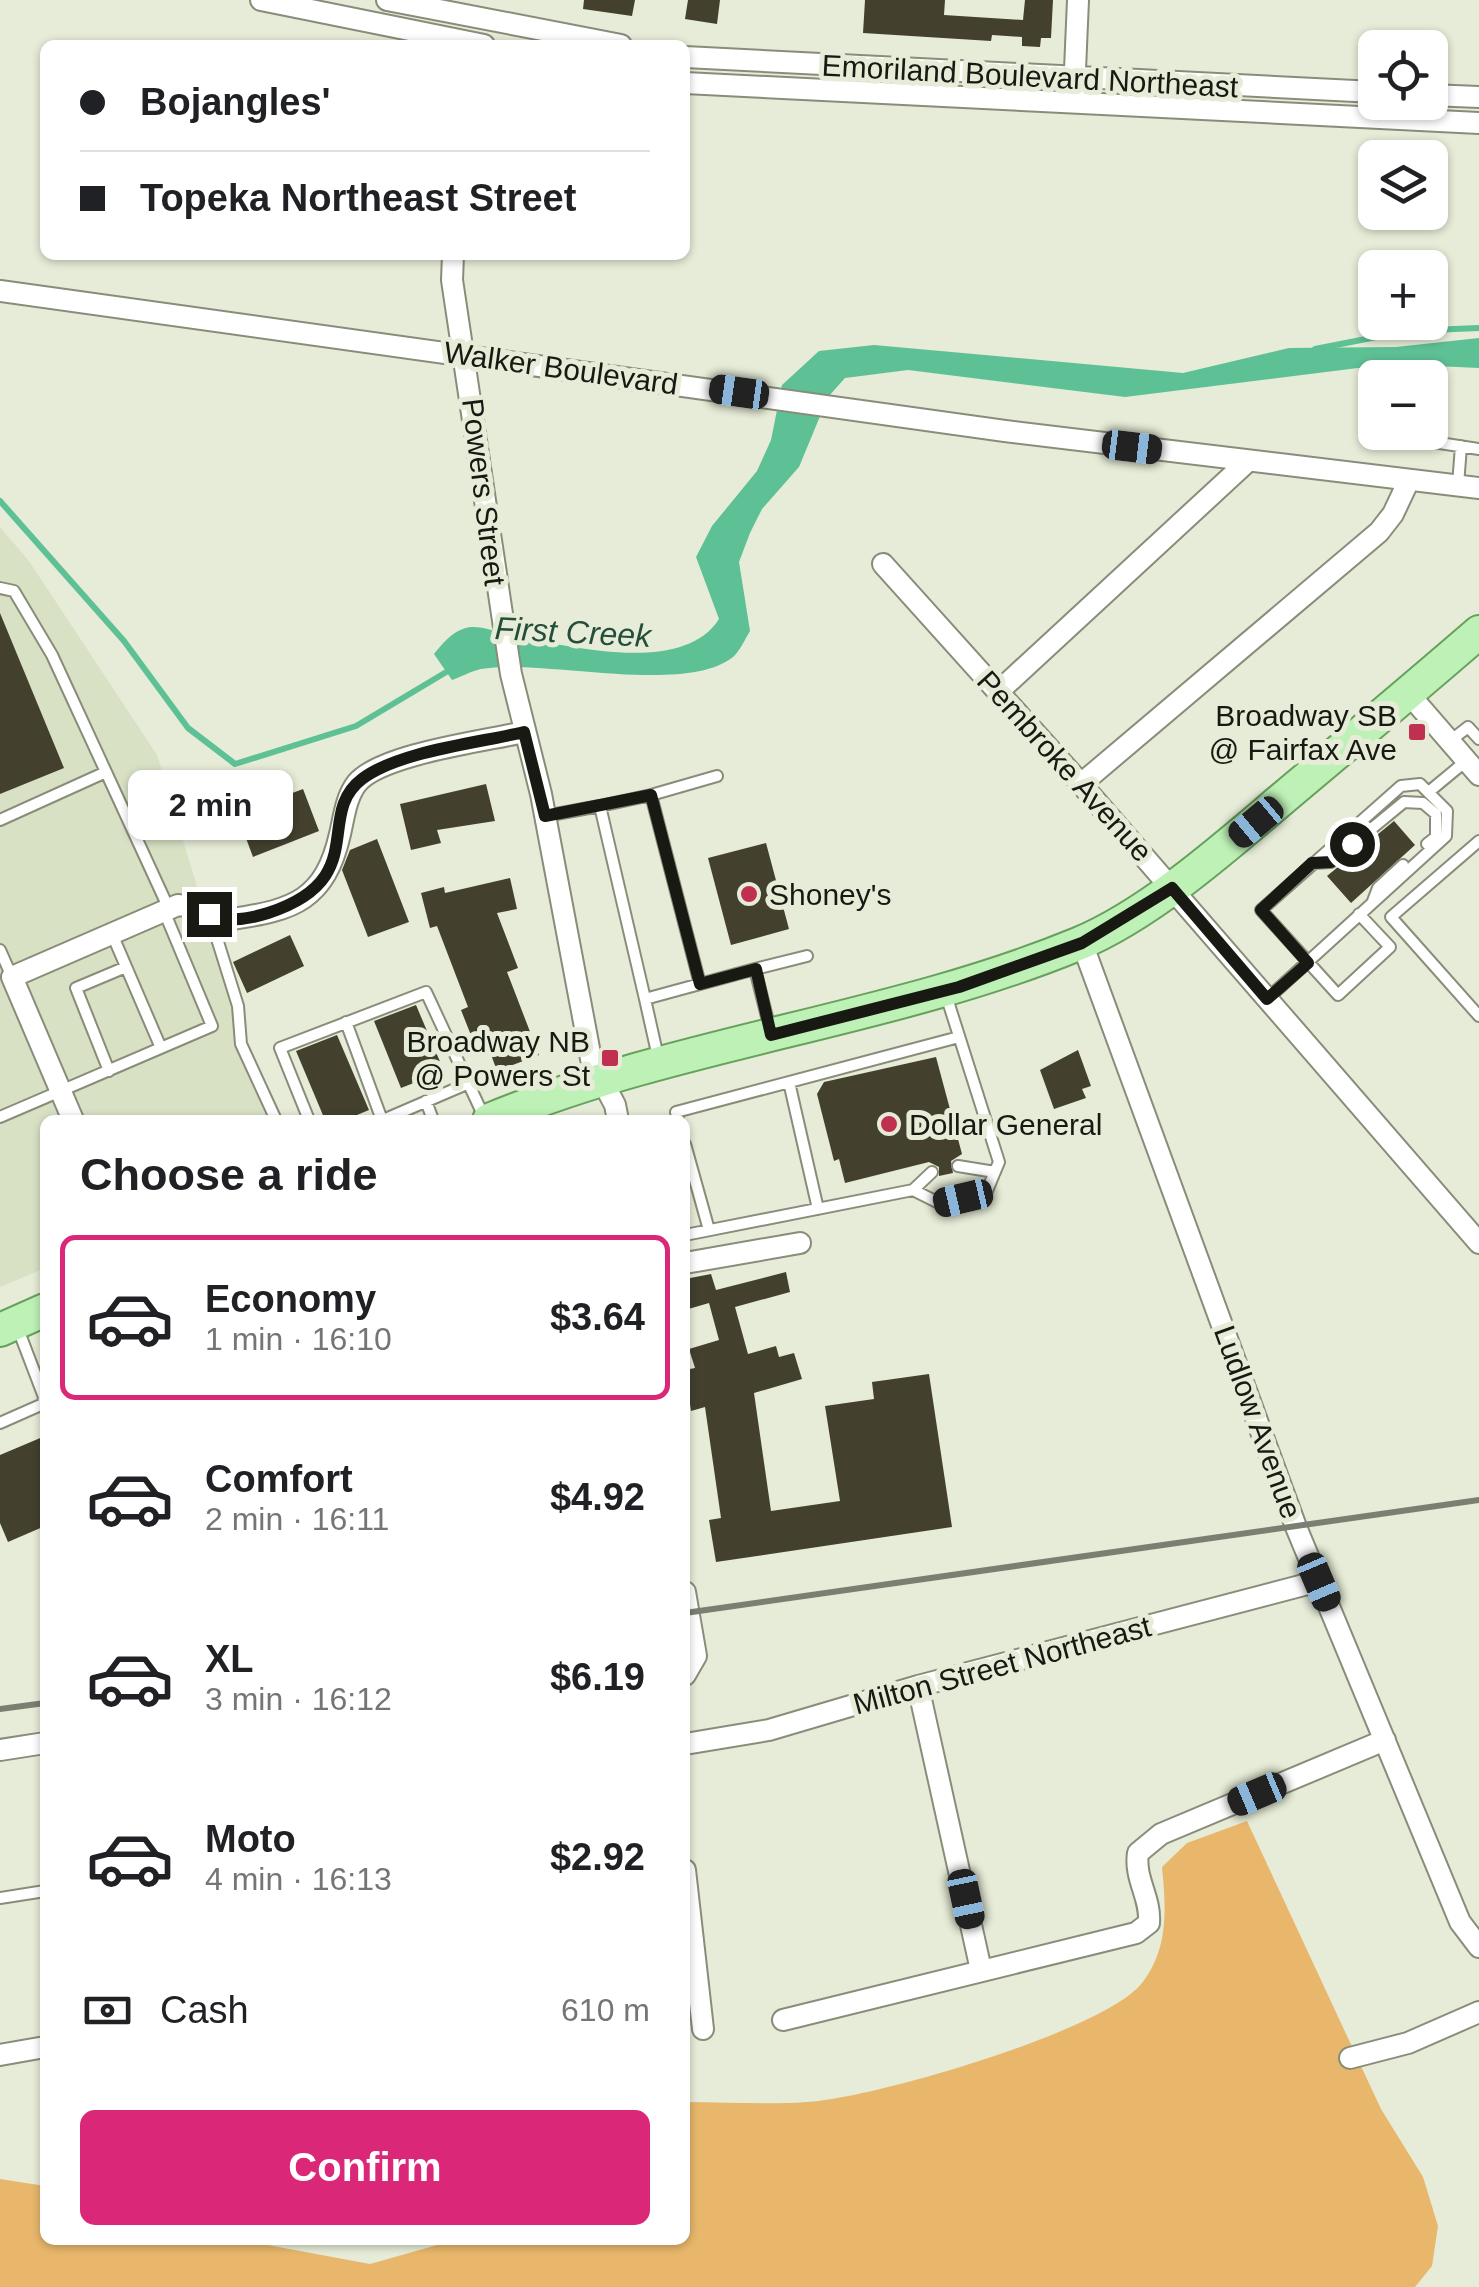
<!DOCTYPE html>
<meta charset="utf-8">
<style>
:root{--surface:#fff;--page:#f6f6f6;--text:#202124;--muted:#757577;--line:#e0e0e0;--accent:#db2777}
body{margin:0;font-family:Helvetica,sans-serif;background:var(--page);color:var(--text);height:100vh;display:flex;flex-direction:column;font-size:38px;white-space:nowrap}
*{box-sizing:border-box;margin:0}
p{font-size:32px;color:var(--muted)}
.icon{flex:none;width:55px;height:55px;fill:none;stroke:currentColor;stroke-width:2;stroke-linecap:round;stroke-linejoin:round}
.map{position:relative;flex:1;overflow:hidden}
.panel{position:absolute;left:40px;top:1115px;width:650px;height:1130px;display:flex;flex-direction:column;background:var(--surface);border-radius:15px;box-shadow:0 2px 8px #0004}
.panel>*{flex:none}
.guide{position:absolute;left:40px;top:40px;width:650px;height:220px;border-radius:15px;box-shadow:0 2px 8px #0004;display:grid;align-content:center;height:220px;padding:0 40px;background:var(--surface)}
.fabs{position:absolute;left:1358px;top:30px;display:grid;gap:20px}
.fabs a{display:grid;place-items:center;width:90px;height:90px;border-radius:15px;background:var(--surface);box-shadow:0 2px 8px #0004;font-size:50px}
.end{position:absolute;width:45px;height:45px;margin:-22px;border:12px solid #171912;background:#fff;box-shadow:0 0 0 5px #fff}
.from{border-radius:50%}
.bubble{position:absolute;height:70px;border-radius:15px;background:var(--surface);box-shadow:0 2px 8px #0004;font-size:32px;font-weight:800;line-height:70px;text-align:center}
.car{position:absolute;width:30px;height:60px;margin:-30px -15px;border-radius:12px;box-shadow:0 0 8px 2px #0007;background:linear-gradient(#222 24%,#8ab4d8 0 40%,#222 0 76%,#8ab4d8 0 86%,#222 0)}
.guide b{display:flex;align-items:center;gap:35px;height:95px;font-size:38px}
.guide b+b{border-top:2px solid var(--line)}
.guide i{width:25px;height:25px;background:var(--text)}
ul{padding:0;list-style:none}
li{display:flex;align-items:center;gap:30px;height:165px;margin:0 20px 15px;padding:0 20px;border:5px solid transparent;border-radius:15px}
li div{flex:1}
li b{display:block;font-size:38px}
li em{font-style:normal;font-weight:800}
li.current{border-color:var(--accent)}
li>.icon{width:90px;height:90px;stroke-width:1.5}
h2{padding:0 40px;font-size:45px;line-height:120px}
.pay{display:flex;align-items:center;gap:25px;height:110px;padding:0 40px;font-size:38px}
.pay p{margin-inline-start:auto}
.button{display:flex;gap:20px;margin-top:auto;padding:20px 40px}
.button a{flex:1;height:115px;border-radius:15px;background:var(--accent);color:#fff;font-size:40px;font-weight:800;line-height:115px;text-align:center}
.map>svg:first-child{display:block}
.built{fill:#d9e1c5}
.green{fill:#e8b76b}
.water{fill:#5ec095}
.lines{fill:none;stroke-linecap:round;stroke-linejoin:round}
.stream{stroke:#5ec095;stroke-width:6}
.building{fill:#43402e}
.lane-casing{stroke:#888d7a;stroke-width:14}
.street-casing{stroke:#888d7a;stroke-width:24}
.primary-casing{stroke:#67a05d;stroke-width:36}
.lane{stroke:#fff;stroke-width:10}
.street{stroke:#fff;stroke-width:20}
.primary{stroke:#bef1b6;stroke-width:32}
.rail{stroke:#7b7f71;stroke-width:6}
.route{stroke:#171912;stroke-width:12}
.poi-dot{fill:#c03051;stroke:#e6ecd7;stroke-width:4}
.labels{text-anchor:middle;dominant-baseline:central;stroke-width:10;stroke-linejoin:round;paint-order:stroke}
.street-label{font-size:30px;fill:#171912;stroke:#e6ecd7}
.poi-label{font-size:30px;fill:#171912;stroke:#e6ecd7;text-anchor:end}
.water-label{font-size:32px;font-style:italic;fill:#244d3b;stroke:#e6ecd7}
</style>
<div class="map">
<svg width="1479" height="2287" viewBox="0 0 1479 2287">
<rect width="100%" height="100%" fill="#e6ecd7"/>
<path class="built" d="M0 527 29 561 157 755 268 1120H45V1268L0 1287Z"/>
<path class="green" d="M1247 1821 1381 2109 1423 2177 1438 2226 1432 2266 1415 2287H0V2179L45 2186V2240H241L370 2264 455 2240H685V2102C726 2102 767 2105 807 2102 870 2099 1105 2031 1142 1983 1169 1948 1166 1908 1162 1867L1187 1843Z"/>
<path class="water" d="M1479 338V368L1390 364 1125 397 908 370 845 378 828 397 799 467 762 509 750 533 739 562 750 631C745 639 740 651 733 657 684 696 541 658 481 669 471 671 461 677 452 680L434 654C444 642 454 629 471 627 484 626 503 634 516 636 571 647 684 675 719 619L696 557 712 526 757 471 771 440 782 385 819 351 874 345 1183 373 1289 348 1396 347Z"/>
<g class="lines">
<path class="stream" d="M1315 349 1407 331 1479 328
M0 501 124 641 188 728 235 764 356 726 453 668"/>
</g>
<path class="building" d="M584 0H635L632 16 583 9Z
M688 0H720L717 24 685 19Z
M865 0H945L944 15 1023 20 1025 0H1053L1051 38H1041L1040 47 1022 46V37L992 35 991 41 863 33Z
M0 613 64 768 0 794Z
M486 784 495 821 437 830 441 843 411 850 400 804Z
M303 789 319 831 253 857 237 814Z
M1394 821 1415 845 1351 903 1327 876Z
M377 839 409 922 368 937 342 870 350 850Z
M766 843 789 929 731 945 708 858Z
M510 878 517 909 497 913 518 968 507 972 539 1055 497 1071 489 1049 478 1053 461 1010 468 1007 437 926 430 928 421 893 444 887 445 893Z
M290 935 304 966 247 993 233 962Z
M416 1005 444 1071 401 1088 374 1021Z
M337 1035 369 1110 345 1120H325L296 1051Z
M1078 1050 1091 1086 1082 1089 1086 1098 1054 1109 1040 1070Z
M936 1057 962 1154 951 1161 953 1173 939 1176V1167L929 1162 845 1183 839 1159 834 1161 817 1094 824 1082Z
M786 1272 790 1292 735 1307 748 1354 776 1346 779 1357 794 1353 802 1379 754 1393 771 1511 840 1501 825 1406 874 1399 872 1382 929 1374 952 1527 716 1562 709 1520 721 1518 705 1407 691 1411 685 1370 695 1368 689 1349 719 1340 709 1303 685 1310V1279L711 1274 716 1290Z
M45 1436V1526L8 1542 0 1523V1455Z"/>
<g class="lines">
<defs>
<path id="lane" d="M1420 440 1479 449
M1458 485 1461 446
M0 588 14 591 52 655 106 772 0 820
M1450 741 1468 727 1479 739
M106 772 169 909
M1431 790 1466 761
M651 795 717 776
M600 806 651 795 700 984
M545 816 600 806 645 999 755 969
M1479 841 1391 917 1479 1016
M1313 863 1331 862 1404 802 1423 803 1436 814V837L1427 844
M1373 901 1378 888 1403 865
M209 913 238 1006 241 1044 276 1120
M112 934 161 1048
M0 950 12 977
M645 999 658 1057
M1267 999C1327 945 1386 890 1446 836L1447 811 1420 784 1401 786 1261 910 1338 995 1390 947 1359 914
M346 1022 382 1120
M770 1029 755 969 807 956
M109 1071 76 988 126 967
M789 1082 818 1209
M426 1101 433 1120
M0 1117 212 1026 164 911
M309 1120 280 1048 426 992 485 1119
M383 1120 469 1083
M678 1120 676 1112 959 1037
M685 1144 709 1230
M958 1166 995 1172
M913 1190 932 1172
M685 1235 913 1190 939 1203 986 1193 999 1162 946 995
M0 1423 43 1404 44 1397 18 1329
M0 1898 45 1891"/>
<path id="street" d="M261 0 484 45
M387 0 621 45
M685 57 1375 92
M685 83 1479 123
M1074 93 1078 0
M1430 95 1479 97
M453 255 452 280 511 674 541 794 591 1059 615 1105 618 1120
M0 291 1005 431 1479 488
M883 564 1081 784 1479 1243
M999 691 1247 462
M1408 693 1479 775
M1081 784 1379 532 1393 514 1409 480
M1082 943 1296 1527 1460 1922 1479 1947
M73 1120 12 977 178 905C198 906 212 920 232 919 294 910 325 900 340 834 344 817 346 797 357 783 381 754 485 741 524 732
M685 1263 800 1243
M685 1592 696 1656 685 1675
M918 1686 981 1970
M685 1744 769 1730 918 1686 1319 1581
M0 1750 45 1743
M685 1870 703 2029
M783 2020 1136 1933 1149 1923C1151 1897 1134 1879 1138 1853L1161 1834 1385 1740
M0 2055 45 2047
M1350 2058 1408 2043 1479 2012"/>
<path id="primary" d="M489 1120C679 1041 888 1022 1078 944 1146 916 1220 852 1276 804 1344 747 1412 690 1479 632
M0 1330 45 1310"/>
</defs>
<use href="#lane" class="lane-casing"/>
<use href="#street" class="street-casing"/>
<use href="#primary" class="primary-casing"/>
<use href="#lane" class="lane"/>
<use href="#street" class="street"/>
<use href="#primary" class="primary"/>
<path class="rail" d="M685 1613 1479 1500
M0 1709 45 1703"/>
</g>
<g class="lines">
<path class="route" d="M209 914C227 923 249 919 268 913 372 879 314 815 362 779 399 751 478 743 524 732L545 816 651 795 700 984 756 969 771 1035 959 987 1082 943 1172 888 1267 999 1308 963 1261 910 1312 863 1331 862 1352 844"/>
</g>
<g class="poi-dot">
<rect x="1407" y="722" width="20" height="20" rx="5"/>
<circle cx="749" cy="894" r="10"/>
<rect x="600" y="1048" width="20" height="20" rx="5"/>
<circle cx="889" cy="1124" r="10"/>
</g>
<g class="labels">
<g class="street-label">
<text transform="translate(1030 76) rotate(3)">Emoriland Boulevard Northeast</text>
<text transform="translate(561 368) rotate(8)">Walker Boulevard</text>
<text transform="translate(484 492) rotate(83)">Powers Street</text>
<text transform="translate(1065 766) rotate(48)">Pembroke Avenue</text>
<text transform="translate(1258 1422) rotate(70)">Ludlow Avenue</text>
<text transform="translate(1002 1665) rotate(-15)">Milton Street Northeast</text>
</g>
<g class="poi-label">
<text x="1397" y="715">Broadway SB<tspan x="1397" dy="34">@ Fairfax Ave</tspan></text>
<text x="769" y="894" text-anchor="start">Shoney's</text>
<text x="590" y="1041">Broadway NB<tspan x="590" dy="34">@ Powers St</tspan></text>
<text x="909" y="1124" text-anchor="start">Dollar General</text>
</g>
<g class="water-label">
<text transform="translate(573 632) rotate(3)">First Creek</text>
</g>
</g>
</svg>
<div class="fabs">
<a><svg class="icon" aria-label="locate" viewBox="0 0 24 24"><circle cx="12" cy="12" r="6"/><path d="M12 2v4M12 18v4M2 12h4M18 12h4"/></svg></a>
<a><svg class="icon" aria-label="layers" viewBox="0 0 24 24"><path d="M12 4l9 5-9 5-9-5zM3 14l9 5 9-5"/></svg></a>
<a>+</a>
<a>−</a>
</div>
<i class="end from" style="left:1352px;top:844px"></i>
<i class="end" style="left:209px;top:914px"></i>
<div class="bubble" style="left:128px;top:770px;width:165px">2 min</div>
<i class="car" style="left:739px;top:392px;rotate:278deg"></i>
<i class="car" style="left:1132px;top:447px;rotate:97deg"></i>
<i class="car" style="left:1256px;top:822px;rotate:230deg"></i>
<i class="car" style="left:963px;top:1198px;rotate:257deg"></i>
<i class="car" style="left:1319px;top:1582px;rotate:157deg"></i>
<i class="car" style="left:1257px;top:1794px;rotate:247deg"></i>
<i class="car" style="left:966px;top:1899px;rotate:168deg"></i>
<div class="guide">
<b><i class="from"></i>Bojangles'</b>
<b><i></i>Topeka Northeast Street</b>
</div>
<section class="panel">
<h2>Choose a ride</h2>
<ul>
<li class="current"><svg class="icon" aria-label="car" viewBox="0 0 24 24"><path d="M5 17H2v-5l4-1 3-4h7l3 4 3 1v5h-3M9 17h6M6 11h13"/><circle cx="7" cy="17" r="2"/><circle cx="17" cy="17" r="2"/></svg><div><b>Economy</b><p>1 min · 16:10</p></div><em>$3.64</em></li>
<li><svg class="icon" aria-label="car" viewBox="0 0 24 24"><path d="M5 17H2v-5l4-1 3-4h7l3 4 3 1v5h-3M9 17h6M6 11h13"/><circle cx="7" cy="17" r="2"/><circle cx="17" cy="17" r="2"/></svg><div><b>Comfort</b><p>2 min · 16:11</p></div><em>$4.92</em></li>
<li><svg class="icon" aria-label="car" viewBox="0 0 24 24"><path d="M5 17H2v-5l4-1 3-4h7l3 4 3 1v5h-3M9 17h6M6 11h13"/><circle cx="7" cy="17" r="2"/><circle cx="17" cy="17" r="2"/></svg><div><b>XL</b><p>3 min · 16:12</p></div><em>$6.19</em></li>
<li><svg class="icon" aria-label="car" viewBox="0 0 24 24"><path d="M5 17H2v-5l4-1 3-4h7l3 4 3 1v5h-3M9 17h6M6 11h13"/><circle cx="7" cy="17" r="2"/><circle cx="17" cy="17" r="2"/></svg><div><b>Moto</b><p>4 min · 16:13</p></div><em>$2.92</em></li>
</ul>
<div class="pay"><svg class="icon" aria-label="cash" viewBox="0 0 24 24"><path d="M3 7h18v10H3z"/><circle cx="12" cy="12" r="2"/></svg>Cash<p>610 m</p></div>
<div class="button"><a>Confirm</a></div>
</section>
</div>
